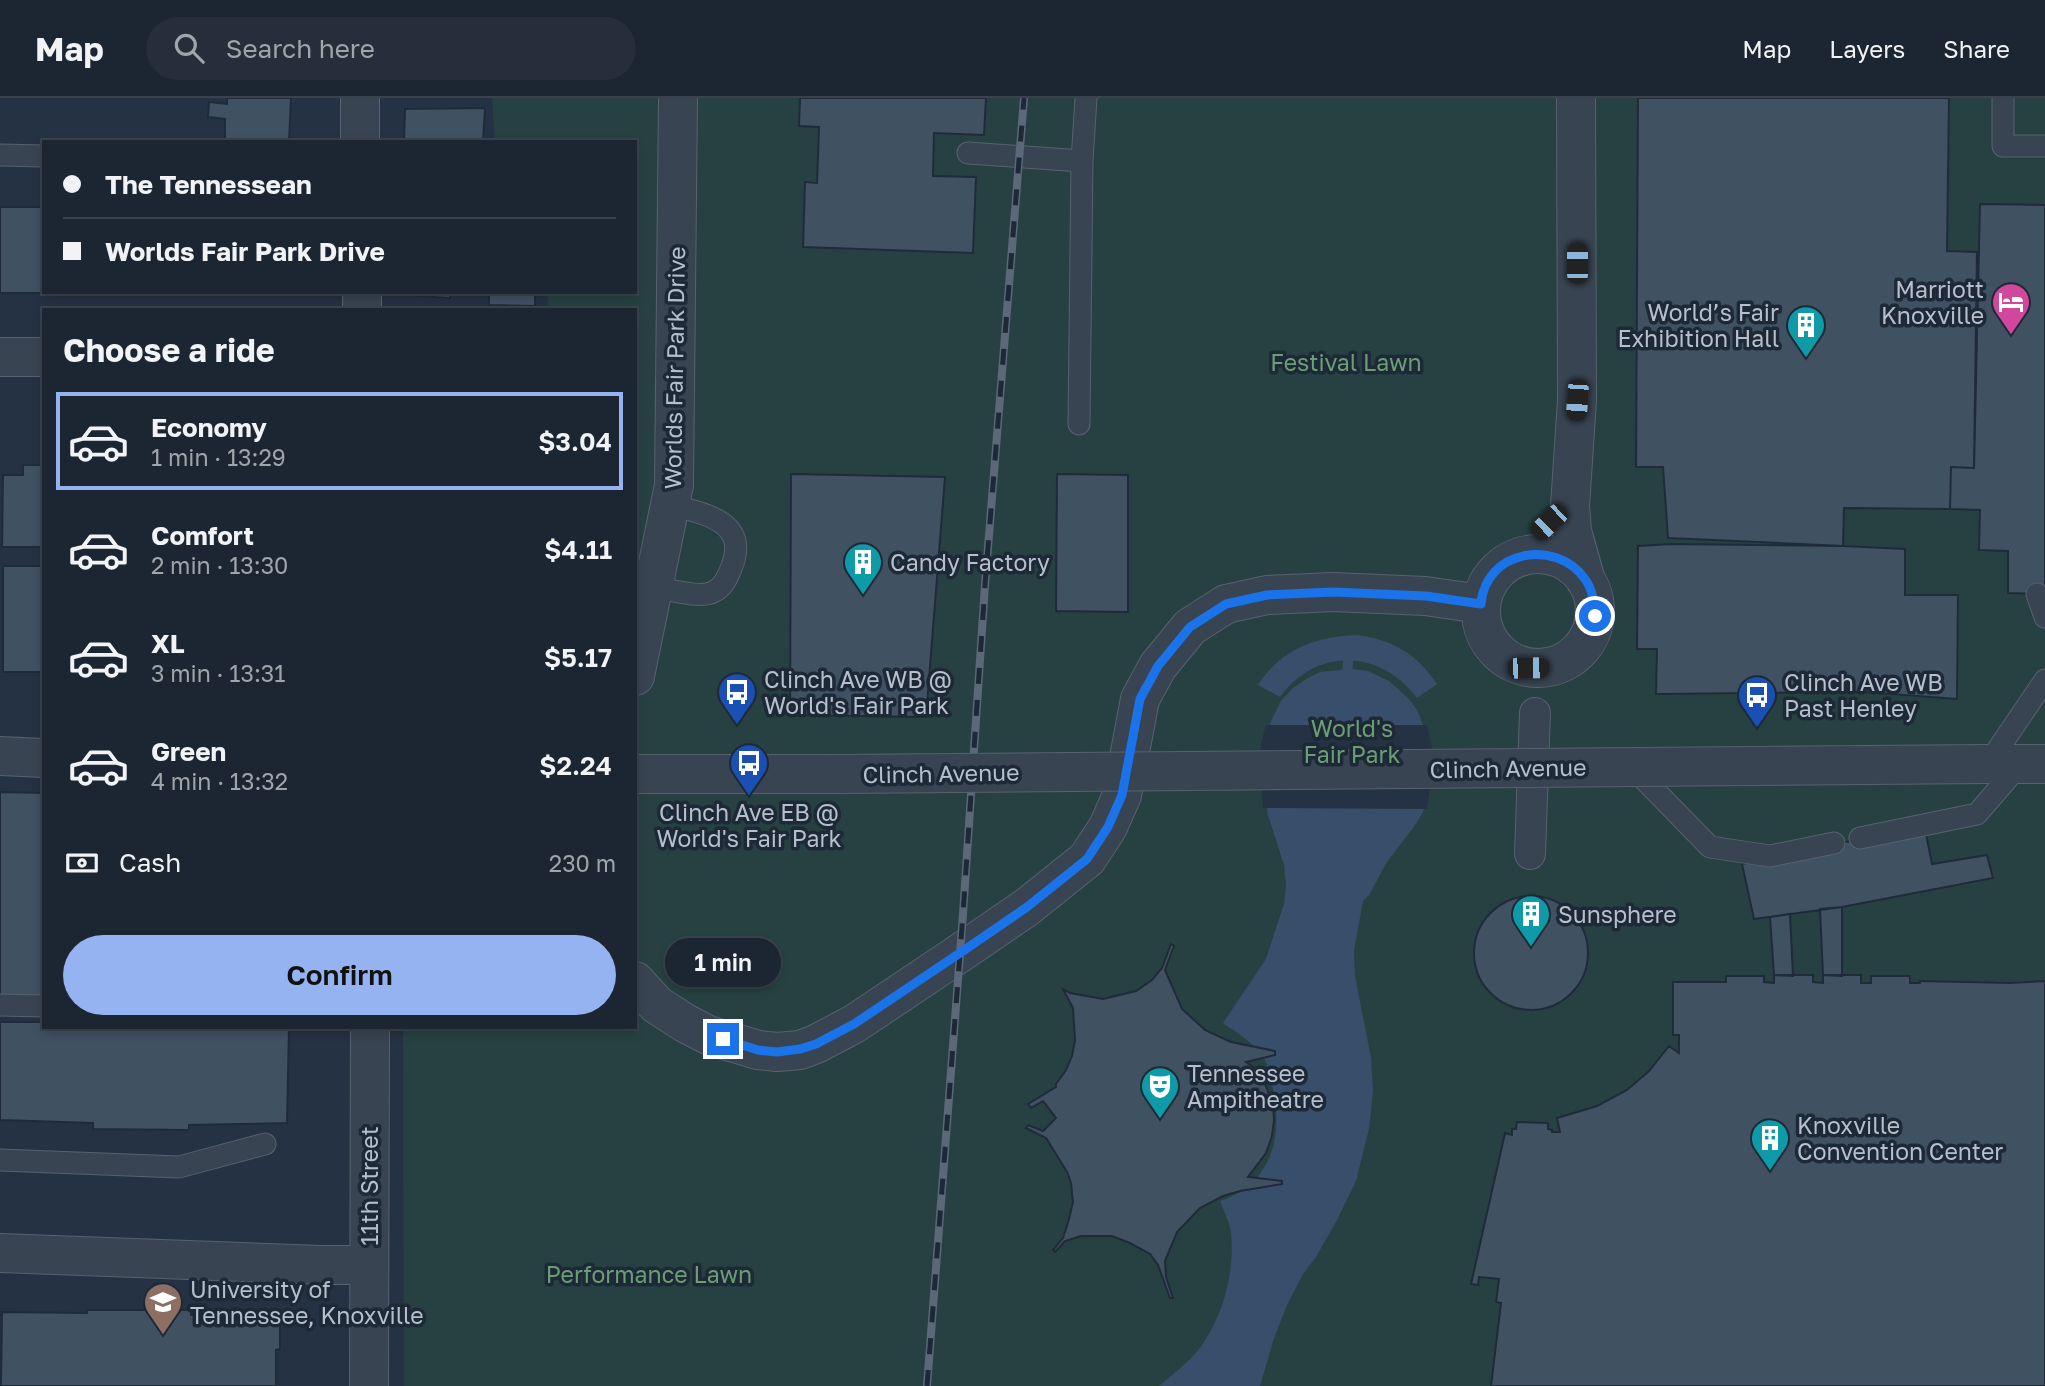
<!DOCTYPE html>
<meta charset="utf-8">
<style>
:root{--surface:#1c2632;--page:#252e3a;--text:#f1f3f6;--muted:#a0a5ac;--line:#3a434d;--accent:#95b2f1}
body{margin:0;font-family:"Golos Text",sans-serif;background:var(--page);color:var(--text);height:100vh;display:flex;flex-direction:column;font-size:26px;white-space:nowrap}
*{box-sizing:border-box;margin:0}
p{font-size:23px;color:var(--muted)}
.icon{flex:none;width:38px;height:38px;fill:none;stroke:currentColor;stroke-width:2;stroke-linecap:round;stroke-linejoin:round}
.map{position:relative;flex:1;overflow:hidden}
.side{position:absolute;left:42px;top:210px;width:595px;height:721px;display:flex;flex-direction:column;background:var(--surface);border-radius:0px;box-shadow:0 4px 10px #0003,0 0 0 2px var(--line)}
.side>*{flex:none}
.top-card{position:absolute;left:42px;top:42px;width:595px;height:154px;border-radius:0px;box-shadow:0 4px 10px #0003,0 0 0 2px var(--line);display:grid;align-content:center;height:154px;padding:0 21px;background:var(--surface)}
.end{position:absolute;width:32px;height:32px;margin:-16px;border:9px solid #1a73e8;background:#fff;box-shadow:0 0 0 4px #fff}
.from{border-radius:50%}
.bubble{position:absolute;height:49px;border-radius:24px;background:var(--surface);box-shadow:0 4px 10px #0003,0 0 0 2px var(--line);font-size:23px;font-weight:600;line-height:49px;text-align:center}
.car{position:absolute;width:21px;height:42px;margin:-21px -10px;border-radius:9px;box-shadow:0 0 5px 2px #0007;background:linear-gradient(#222 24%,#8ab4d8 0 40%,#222 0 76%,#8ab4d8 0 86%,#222 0)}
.top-card b{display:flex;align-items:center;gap:24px;height:66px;font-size:26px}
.top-card b+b{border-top:2px solid var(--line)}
.top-card i{width:18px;height:18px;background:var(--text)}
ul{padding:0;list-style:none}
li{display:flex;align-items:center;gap:21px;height:98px;margin:0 14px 10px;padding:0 7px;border:4px solid transparent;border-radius:0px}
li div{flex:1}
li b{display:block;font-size:26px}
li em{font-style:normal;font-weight:600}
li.selected{border-color:var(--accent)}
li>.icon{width:63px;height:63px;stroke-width:1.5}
h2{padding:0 21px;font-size:32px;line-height:84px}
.pay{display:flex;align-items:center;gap:18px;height:77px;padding:0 21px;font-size:26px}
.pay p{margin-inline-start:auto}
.cta{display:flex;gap:14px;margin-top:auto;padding:14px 21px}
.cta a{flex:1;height:80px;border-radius:42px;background:var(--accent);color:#111;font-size:28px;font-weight:600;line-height:80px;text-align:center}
header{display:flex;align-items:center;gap:42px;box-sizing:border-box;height:98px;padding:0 35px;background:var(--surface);border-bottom:2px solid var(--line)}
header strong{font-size:33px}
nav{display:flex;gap:38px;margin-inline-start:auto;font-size:24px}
.search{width:490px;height:63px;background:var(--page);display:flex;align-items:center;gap:18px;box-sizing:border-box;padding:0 24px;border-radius:38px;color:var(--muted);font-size:26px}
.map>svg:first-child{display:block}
.green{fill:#274143}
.water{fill:#384f6b}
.pier{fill:#253243}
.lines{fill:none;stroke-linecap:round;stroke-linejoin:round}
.stream{stroke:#384f6b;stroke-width:10}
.building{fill:#405162;stroke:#202b39;stroke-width:2}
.service-casing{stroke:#57626f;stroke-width:23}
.pedestrian-casing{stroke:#57626f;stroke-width:32}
.minor-casing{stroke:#57626f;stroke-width:40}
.tertiary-casing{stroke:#57626f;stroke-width:40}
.service{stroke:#394452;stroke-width:21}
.pedestrian{stroke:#394452;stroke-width:30}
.minor{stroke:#394452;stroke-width:38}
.tertiary{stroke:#394452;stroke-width:38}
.rail-casing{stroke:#5b6879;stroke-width:8}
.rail{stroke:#1e2937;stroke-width:5;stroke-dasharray:16;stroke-linecap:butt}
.tertiary-bridge-casing{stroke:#57626f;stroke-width:40;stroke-linecap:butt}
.tertiary-bridge{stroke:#394452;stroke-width:38}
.route{stroke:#1a73e8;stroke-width:9}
.labels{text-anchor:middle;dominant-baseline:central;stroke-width:7;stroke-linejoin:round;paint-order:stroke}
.poi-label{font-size:23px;fill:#b6bfcc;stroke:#1e2937;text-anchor:start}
.park-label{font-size:23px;fill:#6c9e76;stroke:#1e2937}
.street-label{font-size:23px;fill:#b6bfcc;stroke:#1e2937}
</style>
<header>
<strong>Map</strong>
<div class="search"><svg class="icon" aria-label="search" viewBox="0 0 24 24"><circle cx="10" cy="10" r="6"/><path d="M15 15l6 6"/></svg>Search here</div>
<nav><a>Map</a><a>Layers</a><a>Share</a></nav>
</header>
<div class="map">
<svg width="2045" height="1288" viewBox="0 0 2045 1288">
<rect width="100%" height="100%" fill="#253243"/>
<path class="green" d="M492 0H2045V1288H404L403 929H635V324L638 264H635V212H548V194H635V44H495Z"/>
<path class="water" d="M1358 537C1394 543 1416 555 1437 586L1417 600C1380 551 1317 549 1280 599L1258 587C1281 551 1317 538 1358 537Z
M1351 571 1368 573 1389 583 1409 601 1417 612 1427 638 1428 685 1423 714 1416 726 1387 764 1369 797 1363 803 1354 852 1355 878 1371 960 1373 993 1369 1031 1356 1083 1337 1122 1316 1159 1303 1176 1287 1207 1274 1240 1260 1288H1159C1174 1275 1191 1263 1202 1247 1224 1215 1235 1173 1231 1134 1229 1124 1224 1113 1220 1103 1273 1086 1284 1036 1272 987 1270 976 1268 965 1261 956 1251 943 1236 934 1223 925L1266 861 1284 806 1286 787 1284 767 1268 717 1264 681 1265 645 1271 623 1281 603 1293 590 1308 580 1320 574Z"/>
<path class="pier" d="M1266 627H1427L1432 650V675L1427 711 1263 710 1260 662 1261 645Z"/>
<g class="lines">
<path class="stream" d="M1347 583 1348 562"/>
</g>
<path class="building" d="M227 0H291L289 44H225V21L208 19 209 4 227 6Z
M800 0H986L984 37 934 35 933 78 976 79 973 155 803 149 805 84 817 85 819 29 799 28Z
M1638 0H1949L1947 153 1977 154 1974 370 1951 369 1950 411 1844 410 1843 448 1668 440 1663 369H1636Z
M485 10 483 44H404L405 11Z
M1980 106 2045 107V496L2008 495V453L1979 452 1980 412 1950 411 1951 369 1974 370Z
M0 109H44V194L107 195H0Z
M418 194H450V200L418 198Z
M489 194H535V208L489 207Z
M23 367H44V574H3V468H43V449H2L3 377H23Z
M791 376 945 379 926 619 790 617Z
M1057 376 1128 377V514L1056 513Z
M1671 446 1843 448 1905 451V497H1958L1957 601 1865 594 1656 596 1657 551H1637L1638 448Z
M0 694 44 695V902L0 901Z
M1926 736 1932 766 1987 757 1993 780 1842 809 1754 821 1742 766 1834 745Z
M1474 855a57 57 0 1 1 114 0a57 57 0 1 1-114 0Z
M1842 809V878L1823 877 1820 811Z
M1790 816 1793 878 1774 877 1770 819Z
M1171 846 1174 848 1165 872 1182 911 1205 932 1231 944 1275 953V957L1246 964 1260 974 1273 1005 1274 1022 1272 1038 1266 1055 1248 1079 1282 1083V1086L1240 1093 1223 1098 1200 1110 1177 1134 1165 1163 1166 1179 1173 1200H1170L1158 1167 1150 1156 1130 1145 1112 1138H1081L1065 1143 1055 1154 1053 1152 1063 1140 1069 1121 1073 1104 1071 1085 1067 1074 1046 1040 1026 1030 1028 1027 1043 1033 1056 1020 1043 1003 1031 1010 1028 1006 1056 989V986L1066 972 1072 958 1075 942 1073 910 1063 891 1070 895 1103 901 1136 893 1152 882 1162 870Z
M1774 877H1813V884L1823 885V877H1861V885H1871V878H1910V885H1920V883L2010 885 2045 883V1288H1491L1501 1205 1496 1204 1499 1181 1479 1179 1478 1187 1471 1186 1505 1035 1512 1037V1031H1516L1517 1024 1548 1025V1031L1552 1032V1034H1560L1557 1020 1597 1008 1627 992 1649 973 1669 948 1679 955V937H1673V884H1726V878H1764V884L1774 885Z
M0 924H44V929H289L287 1025 189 1027V1032L93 1031V1025L0 1022Z
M87 1212H191V1217L228 1216 229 1212 280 1213V1251L276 1252V1288H1L2 1214 87 1215Z"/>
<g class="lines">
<defs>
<path id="service" d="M2003 0V48H2045
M968 55 1082 63
M0 57 44 58
M1079 326 1082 63 1086 0
M654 489C668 491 700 501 713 494 724 489 728 478 732 468 749 423 703 415 670 407
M2037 496 2045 519
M1988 666 2045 582
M1632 669 1710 749 1770 758 1834 745
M1860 740 1977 716 2020 666
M0 907 44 908
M0 1062 179 1069 265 1046"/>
<path id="pedestrian" d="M1530 756 1535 615"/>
<path id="minor" d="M1576 0 1577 302 1570 408 1572 433 1586 483
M1481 513a57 57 0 1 1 114 0a57 57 0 1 1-114 0Z
M635 578 674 387 678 0
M635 883 657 907 685 925 708 937 758 952 777 954 800 952 816 946 854 926 960 855 1027 809 1087 761 1108 729 1122 697 1140 601 1158 568 1190 529 1226 506 1267 497 1333 494 1425 498 1481 506
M0 1155 321 1167H369"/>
<path id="tertiary" d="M360 0V44
M362 194V212
M0 259H44
M0 658 44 660
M1988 666H2045
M635 676H839
M369 1288 370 929"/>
</defs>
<use href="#service" class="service-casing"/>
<use href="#pedestrian" class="pedestrian-casing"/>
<use href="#minor" class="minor-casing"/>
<use href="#tertiary" class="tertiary-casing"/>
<use href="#service" class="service"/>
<use href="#pedestrian" class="pedestrian"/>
<use href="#minor" class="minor"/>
<use href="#tertiary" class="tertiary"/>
<defs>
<path id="rail" d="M927 1288 963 816 985 487 1024 0"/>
</defs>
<use href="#rail" class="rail-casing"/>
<use href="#rail" class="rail"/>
<defs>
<path id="tertiary-bridge" d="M839 676 1988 666"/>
</defs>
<use href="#tertiary-bridge" class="tertiary-bridge-casing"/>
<use href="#tertiary-bridge" class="tertiary-bridge"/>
</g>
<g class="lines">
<path class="route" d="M723 941 758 952 777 954 800 951 816 946 854 926 960 855 1027 809 1087 761 1108 729 1122 697 1140 601 1158 568 1190 529 1226 506 1267 497 1333 494 1426 498 1481 506C1485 452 1556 440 1585 481 1593 492 1594 505 1595 518"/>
</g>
<defs>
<symbol id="hotel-pin" viewBox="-11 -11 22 30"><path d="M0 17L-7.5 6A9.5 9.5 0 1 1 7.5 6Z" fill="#d1479c" stroke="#1e2937"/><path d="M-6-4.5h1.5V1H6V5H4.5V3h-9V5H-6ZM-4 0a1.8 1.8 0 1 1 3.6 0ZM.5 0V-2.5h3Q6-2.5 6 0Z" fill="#fff"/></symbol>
<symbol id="building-pin" viewBox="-11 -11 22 30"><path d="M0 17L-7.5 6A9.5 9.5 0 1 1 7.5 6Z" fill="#0f9aa8" stroke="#1e2937"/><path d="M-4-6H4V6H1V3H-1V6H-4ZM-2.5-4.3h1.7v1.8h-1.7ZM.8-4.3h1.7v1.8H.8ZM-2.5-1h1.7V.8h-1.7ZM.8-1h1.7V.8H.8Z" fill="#fff"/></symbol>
<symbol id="bus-pin" viewBox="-11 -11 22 30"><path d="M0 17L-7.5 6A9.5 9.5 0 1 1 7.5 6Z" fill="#1a4fb4" stroke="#1e2937"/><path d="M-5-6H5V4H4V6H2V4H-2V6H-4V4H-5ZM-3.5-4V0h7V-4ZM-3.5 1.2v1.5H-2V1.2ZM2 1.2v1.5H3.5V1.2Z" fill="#fff"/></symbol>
<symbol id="theatre-pin" viewBox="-11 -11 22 30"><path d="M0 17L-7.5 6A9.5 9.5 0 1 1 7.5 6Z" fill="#0f9aa8" stroke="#1e2937"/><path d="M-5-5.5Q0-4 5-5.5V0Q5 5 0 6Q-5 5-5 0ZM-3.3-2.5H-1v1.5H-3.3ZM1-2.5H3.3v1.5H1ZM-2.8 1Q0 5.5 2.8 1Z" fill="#fff"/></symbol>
<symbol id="university-pin" viewBox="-11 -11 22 30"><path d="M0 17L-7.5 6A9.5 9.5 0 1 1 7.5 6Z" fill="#8d6e63" stroke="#1e2937"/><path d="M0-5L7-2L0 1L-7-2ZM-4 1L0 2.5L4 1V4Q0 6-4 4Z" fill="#fff"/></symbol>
</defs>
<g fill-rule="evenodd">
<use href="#hotel-pin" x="1989" y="182" width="44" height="60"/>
<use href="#building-pin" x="1784" y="205" width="44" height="60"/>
<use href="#building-pin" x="841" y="442" width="44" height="60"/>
<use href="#bus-pin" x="715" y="572" width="44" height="60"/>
<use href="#bus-pin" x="1735" y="575" width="44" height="60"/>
<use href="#bus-pin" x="727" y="643" width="44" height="60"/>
<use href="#building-pin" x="1509" y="794" width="44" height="60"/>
<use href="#theatre-pin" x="1138" y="966" width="44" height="60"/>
<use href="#building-pin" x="1748" y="1018" width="44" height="60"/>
<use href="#university-pin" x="141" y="1182" width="44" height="60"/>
</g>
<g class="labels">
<g class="poi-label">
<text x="1984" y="191" text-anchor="end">Marriott<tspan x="1984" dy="26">Knoxville</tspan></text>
<text x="1779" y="214" text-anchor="end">World’s Fair<tspan x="1779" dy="26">Exhibition Hall</tspan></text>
<text x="890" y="464">Candy Factory</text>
<text x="764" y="581">Clinch Ave WB @<tspan x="764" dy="26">World's Fair Park</tspan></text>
<text x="1784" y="584">Clinch Ave WB<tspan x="1784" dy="26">Past Henley</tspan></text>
<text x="749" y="714" text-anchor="middle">Clinch Ave EB @<tspan x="749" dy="26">World's Fair Park</tspan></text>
<text x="1558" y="816">Sunsphere</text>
<text x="1187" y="975">Tennessee<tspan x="1187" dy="26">Ampitheatre</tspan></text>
<text x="1797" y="1027">Knoxville<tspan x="1797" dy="26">Convention Center</tspan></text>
<text x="190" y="1191">University of<tspan x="190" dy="26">Tennessee, Knoxville</tspan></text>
</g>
<g class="park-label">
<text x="1346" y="264">Festival Lawn</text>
<text x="1352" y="630">World's<tspan x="1352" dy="26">Fair Park</tspan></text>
<text x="649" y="1176">Performance Lawn</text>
</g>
<g class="street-label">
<text transform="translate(674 270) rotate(-89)">Worlds Fair Park Drive</text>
<text transform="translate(1508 670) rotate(-1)">Clinch Avenue</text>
<text transform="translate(941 675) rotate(-1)">Clinch Avenue</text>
<text transform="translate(369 1088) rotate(-90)">11th Street</text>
</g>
</g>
</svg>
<i class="end from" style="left:1595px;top:518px"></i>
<i class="end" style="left:723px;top:941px"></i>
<div class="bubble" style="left:665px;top:840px;width:116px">1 min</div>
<i class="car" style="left:1577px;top:165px;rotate:0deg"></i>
<i class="car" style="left:1577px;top:302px;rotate:184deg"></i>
<i class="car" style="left:1549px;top:424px;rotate:226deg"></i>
<i class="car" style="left:1528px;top:570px;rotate:89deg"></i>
<div class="top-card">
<b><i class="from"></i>The Tennessean</b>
<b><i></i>Worlds Fair Park Drive</b>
</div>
<section class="side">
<h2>Choose a ride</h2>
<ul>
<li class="selected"><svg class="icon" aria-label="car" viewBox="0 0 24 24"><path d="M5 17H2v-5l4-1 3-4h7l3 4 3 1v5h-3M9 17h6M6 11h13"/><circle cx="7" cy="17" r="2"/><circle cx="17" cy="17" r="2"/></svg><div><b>Economy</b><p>1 min · 13:29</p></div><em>$3.04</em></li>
<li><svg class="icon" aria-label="car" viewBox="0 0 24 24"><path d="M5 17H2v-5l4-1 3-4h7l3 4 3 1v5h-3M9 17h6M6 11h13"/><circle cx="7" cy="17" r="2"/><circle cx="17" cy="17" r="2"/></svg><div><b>Comfort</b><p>2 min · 13:30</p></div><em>$4.11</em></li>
<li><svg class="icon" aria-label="car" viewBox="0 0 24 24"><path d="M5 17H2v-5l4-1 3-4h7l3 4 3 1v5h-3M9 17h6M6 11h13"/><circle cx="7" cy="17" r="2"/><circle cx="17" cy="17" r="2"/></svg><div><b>XL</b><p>3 min · 13:31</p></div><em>$5.17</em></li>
<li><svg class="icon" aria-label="car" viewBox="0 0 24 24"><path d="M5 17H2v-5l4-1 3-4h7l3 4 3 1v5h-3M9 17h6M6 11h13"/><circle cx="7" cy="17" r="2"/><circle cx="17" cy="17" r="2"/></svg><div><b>Green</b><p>4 min · 13:32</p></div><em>$2.24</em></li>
</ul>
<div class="pay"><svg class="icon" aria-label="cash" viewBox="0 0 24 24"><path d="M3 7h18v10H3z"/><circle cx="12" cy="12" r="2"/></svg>Cash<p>230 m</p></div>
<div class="cta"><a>Confirm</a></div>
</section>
</div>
